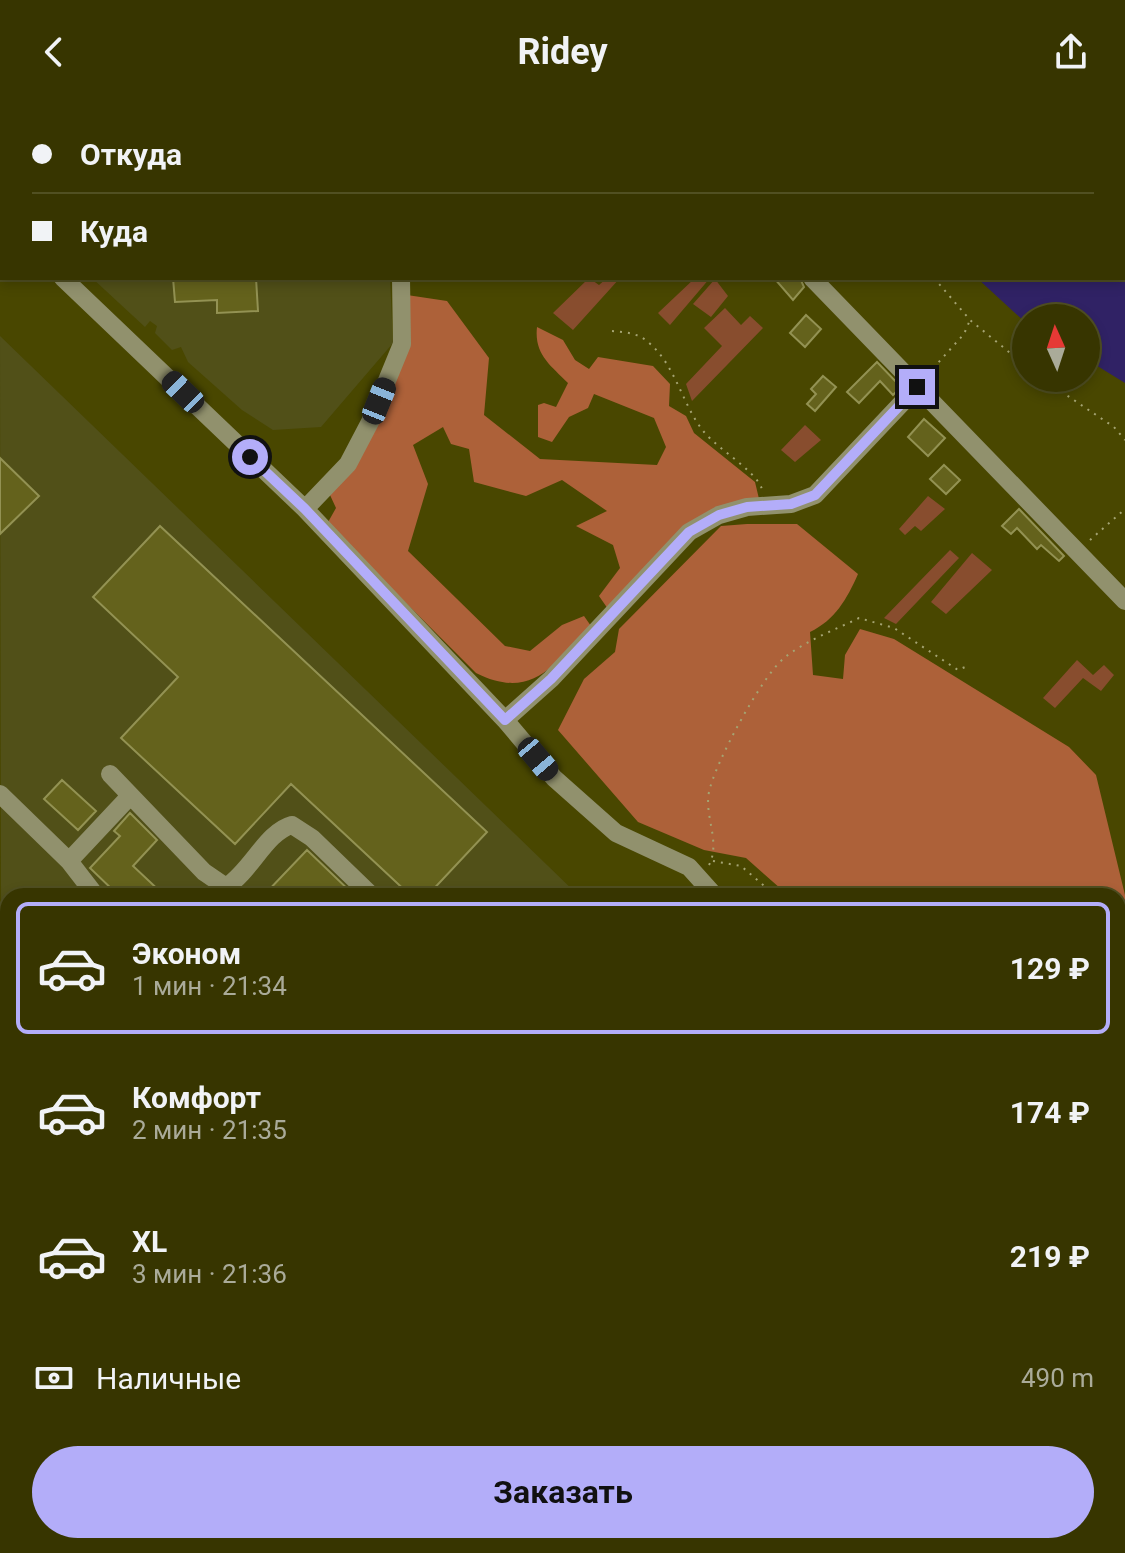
<!DOCTYPE html>
<html lang="ru">
<meta charset="utf-8">
<style>
:root{--surface:#373500;--page:#42400f;--text:#f1f3f6;--muted:#aaab99;--line:#515022;--accent:#b3adf9}
body{margin:0;font-family:Roboto,sans-serif;background:var(--page);color:var(--text);height:100vh;display:flex;flex-direction:column;font-size:30px;white-space:nowrap}
*{box-sizing:border-box;margin:0}
p{font-size:26px;color:var(--muted)}
.icon{flex:none;width:44px;height:44px;fill:none;stroke:currentColor;stroke-width:2;stroke-linecap:round;stroke-linejoin:round}
.map{position:relative;flex:1;overflow:hidden}
.drawer{position:absolute;left:0px;top:784px;width:1126px;height:666px;display:flex;flex-direction:column;background:var(--surface);border-radius:24px 24px 0 0;box-shadow:0 4px 12px #0003,0 0 0 2px var(--line)}
.drawer>*{flex:none}
.banner{position:absolute;left:0px;top:0px;width:1126px;height:176px;box-shadow:0 4px 12px #0003,0 0 0 2px var(--line);display:grid;align-content:center;height:176px;padding:0 32px;background:var(--surface)}
.needle{width:52px;rotate:357deg}
.fabs{position:absolute;left:1012px;top:200px;display:grid;gap:16px}
.fabs a{display:grid;place-items:center;width:88px;height:88px;border-radius:50%;background:var(--surface);box-shadow:0 4px 12px #0003,0 0 0 2px var(--line);font-size:40px}
.end{position:absolute;width:36px;height:36px;margin:-18px;border:10px solid #b3adf9;background:#111;box-shadow:0 0 0 4px #111}
.from{border-radius:50%}
.car{position:absolute;width:24px;height:48px;margin:-24px -12px;border-radius:10px;box-shadow:0 0 6px 2px #0007;background:linear-gradient(#222 24%,#8ab4d8 0 40%,#222 0 76%,#8ab4d8 0 86%,#222 0)}
.banner b{display:flex;align-items:center;gap:28px;height:76px;font-size:30px}
.banner b+b{border-top:2px solid var(--line)}
.banner i{width:20px;height:20px;background:var(--text)}
ul{padding:14px 0 0;list-style:none}
li{display:flex;align-items:center;gap:24px;height:132px;margin:0 16px 12px;padding:0 16px;border:4px solid transparent;border-radius:12px}
li div{flex:1}
li b{display:block;font-size:30px}
li em{font-style:normal;font-weight:700}
li.active{border-color:var(--accent)}
li>.icon{width:72px;height:72px;stroke-width:1.5}
.pay{display:flex;align-items:center;gap:20px;height:88px;padding:0 32px;font-size:30px}
.pay p{margin-inline-start:auto}
.action{display:flex;gap:16px;margin-top:auto;padding:16px 32px}
.action a{flex:1;height:92px;border-radius:48px;background:var(--accent);color:#111;font-size:32px;font-weight:700;line-height:92px;text-align:center}
header{display:flex;justify-content:space-between;align-items:center;height:104px;padding:0 32px;background:var(--surface);font-size:36px;font-weight:700}
.map>svg:first-child{display:block}
.built{fill:#515018}
.green{fill:#884d2e}
.forest{fill:#ad6139}
.water{fill:#302265}
.building{fill:#64621c;stroke:#939253;stroke-width:2}
.lines{fill:none;stroke-linecap:round;stroke-linejoin:round}
.path{stroke:#a5a472;stroke-width:2;stroke-dasharray:2 6;stroke-linecap:butt}
.minor{stroke:#91916d;stroke-width:18}
.route{stroke:#b3adf9;stroke-width:10}
</style>
<header><svg class="icon" aria-label="back" viewBox="0 0 24 24"><path d="M15 5l-7 7 7 7"/></svg>Ridey<svg class="icon" aria-label="share" viewBox="0 0 24 24"><path d="M12 15V3M7 8l5-5 5 5M5 13v7h14v-7"/></svg></header>
<div class="map">
<svg width="1125" height="1449" viewBox="0 0 1125 1449">
<rect width="100%" height="100%" fill="#494700"/>
<path class="built" d="M0 0H382V2H2V91Z
M92 174H390L393 239 321 323 273 326 242 306 188 258 181 243 172 246 155 229 157 222 150 217 145 223Z
M0 232 579 792H8V1319L2 1325Z
M1118 1334 1125 1340V1449H203L196 1442H1118Z"/>
<path class="green" d="M589 174 599 181 607 174H620L573 226 553 209Z
M695 174H710L670 221 658 209Z
M715 175 728 192 711 213 693 200Z
M725 204 741 221 750 212 763 224 692 297 686 280 722 242 704 224Z
M805 321 821 336 795 358 781 346Z
M928 392 945 405 921 427 915 422 905 431 899 425Z
M950 446 959 454 896 520 884 514Z
M972 449 992 466 946 510 931 498Z
M1077 556 1093 571 1104 561 1114 571 1101 587 1083 574 1055 604 1043 594Z"/>
<path class="forest" d="M407 191 447 197 489 254 484 311 540 355 657 361 666 343 654 314 594 290 588 304 569 313 552 338 538 333V301L544 299 556 303 568 279C550 261 534 250 537 223L563 236 575 256 589 265 598 253 653 262 670 280 669 302 686 312 694 329 755 378 760 399 720 406 608 505 599 492 620 464 613 441 576 422 607 407 562 376 526 392 474 378 469 345 451 340 443 323 413 341 428 380 408 447 505 542 530 547 562 521 584 512 591 522C554 561 532 597 476 569L327 420 336 404 330 391 376 316Z
M747 420H797L858 470C847 495 835 516 810 528L813 571 843 575 845 551 860 525 894 535 1069 643 1096 671 1125 791V880L1118 888V792H789L746 754 704 746 638 718 558 626 584 575 615 548 619 525 721 422Z
M1125 916V1071L1118 1064V923Z
M1118 1112 1125 1117V1271L1118 1265Z"/>
<path class="water" d="M809 0H1125V279L1086 255V214H1026V219L977 174H1124V2Z"/>
<path class="building" d="M173 174H256L258 207 217 209V196L175 198Z
M774 174H800L804 183 793 196Z
M806 211 821 225 805 243 790 229Z
M877 258 901 283 893 291 880 277 859 299 847 288Z
M823 272 836 283 815 307 807 300 816 290 811 285Z
M924 315 945 334 928 352 908 333Z
M0 354 39 392 0 430Z
M944 361 960 376 946 390 930 375Z
M1019 405 1064 452 1059 457 1041 441 1037 445 1017 424 1011 430 1002 422Z
M160 422 487 728 427 792H411L291 680 235 740 121 634 178 573 93 493Z
M62 676 96 707 78 726 44 695Z
M130 709 157 736 133 762 165 792H119L90 764 120 732 114 727Z
M307 746 355 792H263Z"/>
<g class="lines">
<path class="path" d="M780 0 781 2
M934 174 970 216 1026 262
M612 227C625 228 638 229 648 238 676 261 682 301 704 328 719 346 755 366 762 385
M928 270 964 230 970 216
M1041 274 1114 323 1125 336
M1090 436 1125 405
M713 757 741 762 776 792
M709 761C721 738 704 712 709 688 715 659 761 574 783 555 804 537 835 526 859 514L894 524 958 566 970 561
M1118 996 1125 994
M1118 1085 1125 1093
M0 1404 8 1393"/>
<path class="minor" d="M390 0 391 2
M622 0 624 2
M0 118 2 120
M63 174 305 405 505 616 554 674 616 729 689 763 715 792
M812 174 1125 497
M305 405 348 360 370 318 402 240 401 174
M505 616 551 575 689 428 719 411 747 403 791 400 815 391 917 283
M110 670 204 768 226 783C252 766 266 728 292 721L312 734 372 792
M0 690 69 757 96 792
M69 757 130 692
M1118 915 1125 908
M0 1091 8 1082
M0 1283 8 1286
M790 1442 797 1449
M993 1442 1000 1449
M228 1449 235 1442
M466 1449 473 1442
M951 1449 957 1442
M1078 1449 1085 1442"/>
</g>
<g class="lines">
<path class="route" d="M250 353 305 405 505 616 551 575 689 428 719 411 747 403 791 400 815 391 917 283"/>
</g>
</svg>
<div class="fabs">
<a><svg class="needle" viewBox="-14 -14 28 28"><path d="M0-13l5 13h-10z" fill="#e53935"/><path d="M0 13l5-13h-10z" fill="#aaab99"/></svg></a>
</div>
<i class="end from" style="left:250px;top:353px"></i>
<i class="end" style="left:917px;top:283px"></i>
<i class="car" style="left:183px;top:288px;rotate:314deg"></i>
<i class="car" style="left:379px;top:297px;rotate:22deg"></i>
<i class="car" style="left:538px;top:655px;rotate:140deg"></i>
<div class="banner">
<b><i class="from"></i>Откуда</b>
<b><i></i>Куда</b>
</div>
<section class="drawer">
<ul>
<li class="active"><svg class="icon" aria-label="car" viewBox="0 0 24 24"><path d="M5 17H2v-5l4-1 3-4h7l3 4 3 1v5h-3M9 17h6M6 11h13"/><circle cx="7" cy="17" r="2"/><circle cx="17" cy="17" r="2"/></svg><div><b>Эконом</b><p>1 мин · 21:34</p></div><em>129 ₽</em></li>
<li><svg class="icon" aria-label="car" viewBox="0 0 24 24"><path d="M5 17H2v-5l4-1 3-4h7l3 4 3 1v5h-3M9 17h6M6 11h13"/><circle cx="7" cy="17" r="2"/><circle cx="17" cy="17" r="2"/></svg><div><b>Комфорт</b><p>2 мин · 21:35</p></div><em>174 ₽</em></li>
<li><svg class="icon" aria-label="car" viewBox="0 0 24 24"><path d="M5 17H2v-5l4-1 3-4h7l3 4 3 1v5h-3M9 17h6M6 11h13"/><circle cx="7" cy="17" r="2"/><circle cx="17" cy="17" r="2"/></svg><div><b>XL</b><p>3 мин · 21:36</p></div><em>219 ₽</em></li>
</ul>
<div class="pay"><svg class="icon" aria-label="cash" viewBox="0 0 24 24"><path d="M3 7h18v10H3z"/><circle cx="12" cy="12" r="2"/></svg>Наличные<p>490 m</p></div>
<div class="action"><a>Заказать</a></div>
</section>
</div>
